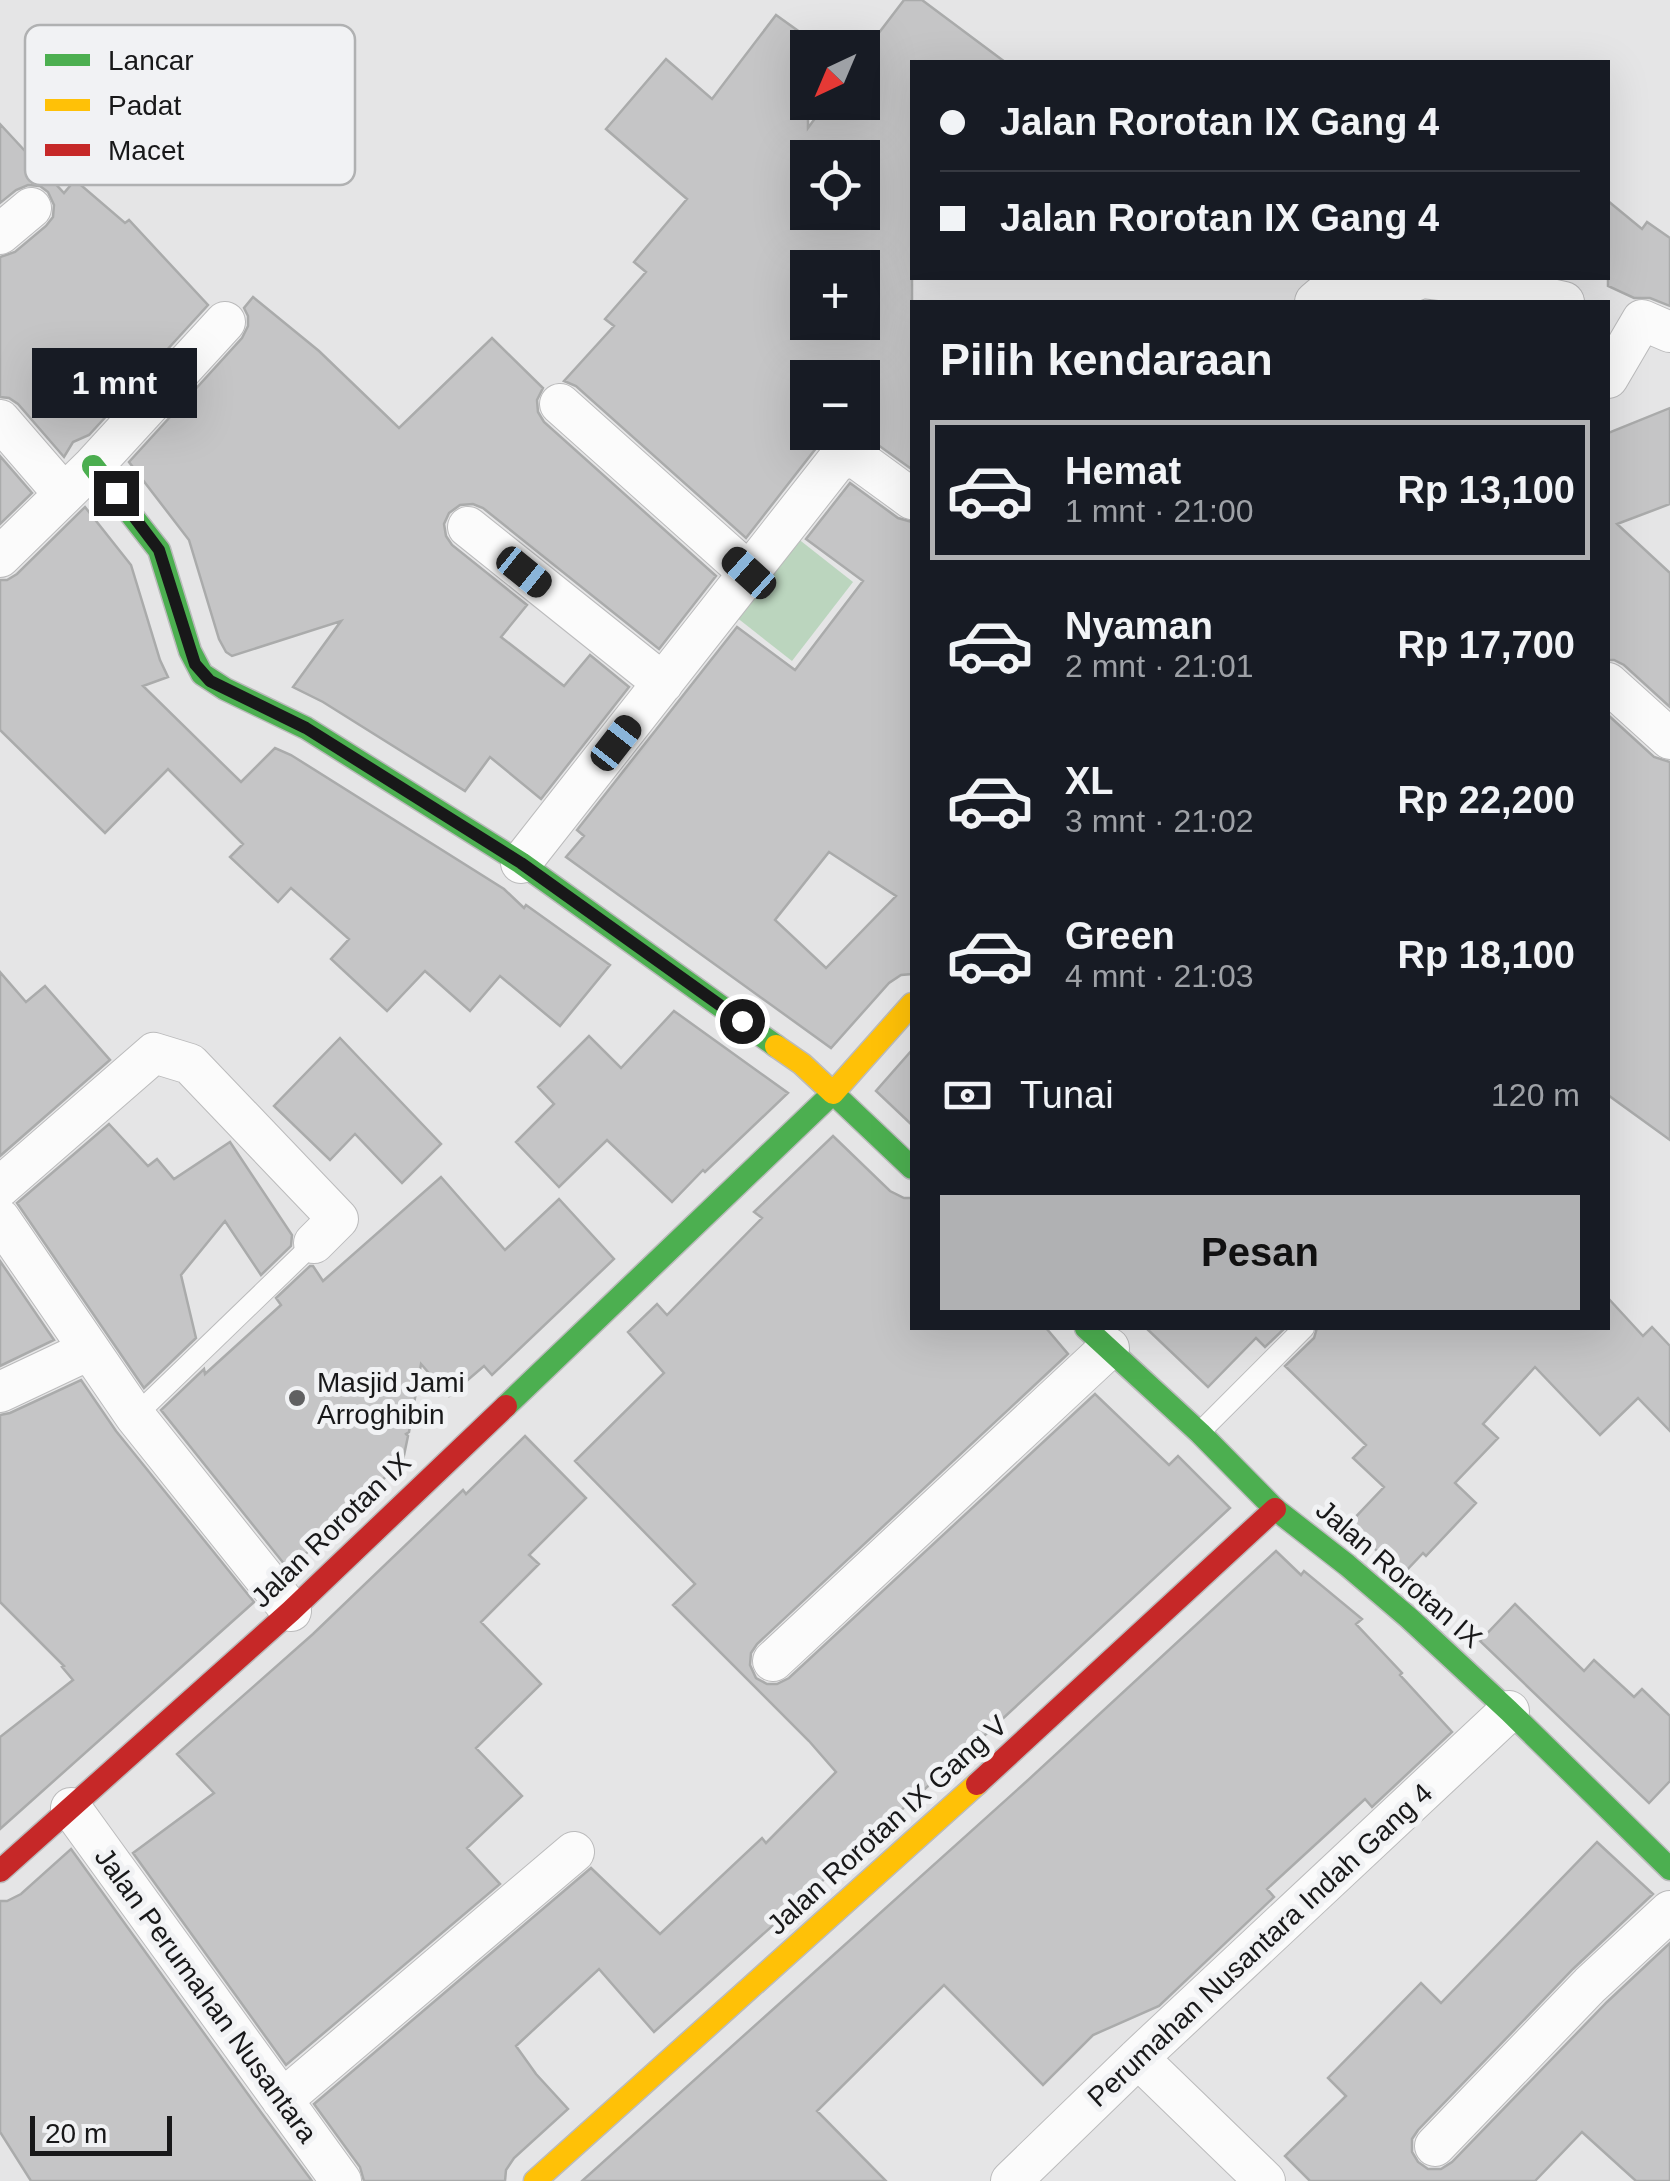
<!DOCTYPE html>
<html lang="id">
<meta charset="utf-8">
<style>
:root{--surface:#171b24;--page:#242831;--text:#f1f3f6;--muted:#9ea1a6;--line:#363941;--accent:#b0b1b3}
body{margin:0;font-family:Helvetica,sans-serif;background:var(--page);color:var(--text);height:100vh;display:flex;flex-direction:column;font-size:38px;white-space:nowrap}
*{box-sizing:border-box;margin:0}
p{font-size:32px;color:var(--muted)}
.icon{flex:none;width:55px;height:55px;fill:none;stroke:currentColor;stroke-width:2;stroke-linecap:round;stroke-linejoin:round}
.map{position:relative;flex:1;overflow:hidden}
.panel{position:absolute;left:910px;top:300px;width:700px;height:1030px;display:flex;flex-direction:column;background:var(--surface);border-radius:0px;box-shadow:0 10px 40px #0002}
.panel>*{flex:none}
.top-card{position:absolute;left:910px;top:60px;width:700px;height:220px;border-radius:0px;box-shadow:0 10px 40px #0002;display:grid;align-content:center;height:220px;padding:0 30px;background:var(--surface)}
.needle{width:65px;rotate:224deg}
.fabs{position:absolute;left:790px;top:30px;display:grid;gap:20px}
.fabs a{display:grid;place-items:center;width:90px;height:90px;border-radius:0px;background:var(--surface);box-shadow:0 10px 40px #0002;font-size:50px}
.scale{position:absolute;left:30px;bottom:25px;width:142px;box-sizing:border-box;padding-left:10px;border:5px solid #181819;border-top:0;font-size:28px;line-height:35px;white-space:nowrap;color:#181819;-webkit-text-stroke:8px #f1f2f4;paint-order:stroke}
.end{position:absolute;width:45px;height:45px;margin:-22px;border:12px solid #181819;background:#fff;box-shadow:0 0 0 5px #fff}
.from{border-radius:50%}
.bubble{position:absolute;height:70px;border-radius:0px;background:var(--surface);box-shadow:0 10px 40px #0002;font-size:32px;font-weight:700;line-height:70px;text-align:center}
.car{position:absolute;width:30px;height:60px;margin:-30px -15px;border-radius:12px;box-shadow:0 0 8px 2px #0007;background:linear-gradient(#222 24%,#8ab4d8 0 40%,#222 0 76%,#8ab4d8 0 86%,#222 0)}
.top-card b{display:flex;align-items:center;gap:35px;height:95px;font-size:38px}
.top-card b+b{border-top:2px solid var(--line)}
.top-card i{width:25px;height:25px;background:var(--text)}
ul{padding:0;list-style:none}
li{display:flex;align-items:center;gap:30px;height:140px;margin:0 20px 15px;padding:0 10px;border:5px solid transparent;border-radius:0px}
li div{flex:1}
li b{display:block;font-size:38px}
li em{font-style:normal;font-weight:700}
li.active{border-color:var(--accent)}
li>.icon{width:90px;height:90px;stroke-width:1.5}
h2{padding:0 30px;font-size:45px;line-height:120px}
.pay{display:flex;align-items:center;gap:25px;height:110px;padding:0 30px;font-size:38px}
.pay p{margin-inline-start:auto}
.action{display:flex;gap:20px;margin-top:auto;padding:20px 30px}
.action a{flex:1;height:115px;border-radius:0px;background:var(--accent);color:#111;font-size:40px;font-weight:700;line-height:115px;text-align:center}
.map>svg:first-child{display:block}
.green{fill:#bbd5be}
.building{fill:#c5c5c6;stroke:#aaabab;stroke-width:2.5;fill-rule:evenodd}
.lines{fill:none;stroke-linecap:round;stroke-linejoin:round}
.lane-casing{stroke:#bbbbbc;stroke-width:22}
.street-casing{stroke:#bbbbbc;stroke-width:42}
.fast-casing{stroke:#bbbbbc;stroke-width:25}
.slow-casing{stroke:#bbbbbc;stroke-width:25}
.jam-casing{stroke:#bbbbbc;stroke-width:25}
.lane{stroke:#fbfbfb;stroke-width:20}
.street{stroke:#fbfbfb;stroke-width:40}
.fast{stroke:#4caf50;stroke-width:22}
.slow{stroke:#ffc107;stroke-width:22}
.jam{stroke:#c62828;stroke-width:22}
.route{stroke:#181819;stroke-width:12}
.poi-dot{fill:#606061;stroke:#f1f2f4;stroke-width:4}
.labels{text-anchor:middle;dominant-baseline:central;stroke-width:10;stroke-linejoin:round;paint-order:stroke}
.poi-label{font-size:28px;fill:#181819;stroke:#f1f2f4;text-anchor:start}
.street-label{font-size:28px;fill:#181819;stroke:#f1f2f4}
.key{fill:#f1f2f4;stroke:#b0b1b2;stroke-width:2.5}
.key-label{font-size:28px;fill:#181819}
</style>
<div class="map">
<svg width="1670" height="2181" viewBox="0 0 1670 2181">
<rect width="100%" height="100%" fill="#e5e5e6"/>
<path class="green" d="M792 534 853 582 792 661 731 613Z"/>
<path class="building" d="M904 0H922L1005 62H912V465L910 468 874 442 857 435H842L827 440 817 447 746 538 576 386 564 381 614 326 605 319 646 272 634 262 687 199 606 129 666 59 712 99 776 15 808 38V128L827 102H862V55ZM808 158H862V212H808ZM808 268H862V322H808ZM808 378H862V432H808Z
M0 124 64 193 75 180 125 223 129 220 208 305 89 435 73 442 64 457 18 404 9 398 0 397V257L15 252 46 226 53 217 54 205 48 192 40 186 28 185 16 190 0 203Z
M1608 201 1642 229 1647 222 1670 238V306L1650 298H1634L1608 286Z
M253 297 319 351 399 428 492 338 543 388 537 400 538 412 544 422 716 576 659 649 483 508 473 504 460 505 449 513 444 524 446 536 452 545 527 605 501 637 564 686 590 655 629 687 541 799 490 757 465 791 323 702 293 687 341 621 232 656 226 652 219 639 189 540 129 462 242 338 248 326V316L244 308Z
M1670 408V504L1617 524 1670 573V707L1624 665 1614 660H1608V433Z
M0 456 32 493 0 524Z
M850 483 898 518 912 522V974L901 975 889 983 831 1048 566 857 584 836 577 830 737 627 795 670 863 581 806 539ZM829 852 896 896 826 968 775 920Z
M85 507 131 565 160 660 168 677 143 686 241 782 275 748 291 755 504 889 524 908 526 905 610 965 560 1026 500 976 470 1011 425 971 387 1011 331 959 349 939 291 888 278 902 230 857 243 844 168 769 105 833 0 730V580H7L17 574Z
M1608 715 1654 757 1670 762V1140L1608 1095Z
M0 972 26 1002 45 986 110 1060 0 1156Z
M674 1011 788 1093 705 1172 703 1170 672 1202 607 1140 559 1187 516 1142 554 1104 538 1087 589 1036 621 1068Z
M340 1038 441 1144 402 1183 355 1134 330 1160 274 1106Z
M912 1050V1125L876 1091Z
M109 1124 148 1166 157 1159 174 1179 230 1142 292 1235 291 1246 261 1275 225 1221 181 1275 196 1338 144 1388 17 1203Z
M833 1136 890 1191 904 1198H912V1328H1046L1068 1354 757 1644 751 1653 750 1665 756 1678 767 1684H777L789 1678 1095 1394 1169 1465 1178 1456 1230 1508 985 1735 654 2032 599 1969 516 2046 536 2074 568 2109 514 2158 506 2170 505 2181H364L360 2167 314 2104 591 1868 660 1934 762 1838 766 1843 836 1772 809 1741 673 1605 695 1584 575 1461 664 1373 628 1332 657 1304 667 1315 762 1218 754 1212Z
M441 1177 505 1250 559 1199 614 1259 492 1375 484 1366 449 1396 421 1364 409 1432 406 1434 408 1436 403 1460 289 1570 161 1410 204 1369 205 1374 281 1305 276 1298 310 1266H313L323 1281Z
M0 1261 54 1340 0 1366Z
M1608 1298 1643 1336 1652 1327 1670 1346V1431L1638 1398 1600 1435 1535 1367 1483 1424 1498 1438 1455 1483 1476 1503 1426 1556 1423 1553 1404 1573 1347 1526 1384 1487 1353 1458 1366 1445 1285 1366 1314 1338 1317 1328H1608Z
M1146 1328H1285L1265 1347 1256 1338 1208 1387Z
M81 1380 116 1431 254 1602 0 1829V1737L73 1680 62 1667 64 1666 0 1602V1415L10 1413Z
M525 1436 586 1498 529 1555 539 1564 481 1622 541 1684 476 1748 522 1796 467 1848 500 1884 286 2065 133 1853 214 1793 177 1754 313 1634 463 1490 466 1494Z
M1276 1551 1301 1575 1304 1571 1362 1619 1356 1624 1402 1673 1400 1675 1452 1732 1372 1807 1365 1799 1267 1889 1274 1897 1159 2006 1093 2035 1043 2085 944 1985 817 2111 886 2181H582L1027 1781Z
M1515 1604 1584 1671 1594 1660 1634 1697 1642 1689 1670 1716V1781L1649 1803 1480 1641Z
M1597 1842 1653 1894 1573 1969 1418 2130 1412 2139V2152L1418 2162 1428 2169H1441L1452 2162 1607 2002 1670 1943V2181H1636L1582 2132 1535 2181H1310L1285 2156 1346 2096 1328 2078 1421 1983 1441 2003Z
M71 1849 263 2115 312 2181H31L0 2132V1901H7L21 1894Z"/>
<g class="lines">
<defs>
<path id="lane" d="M135 1416 314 1243
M1201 1431 1304 1328"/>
<path id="street" d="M0 234 31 208
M1315 302 1322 296 1365 300 1422 278 1497 287 1564 302
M1608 378 1642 320 1670 332
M560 404 749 573
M0 420 64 494
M468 527 663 683
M0 557 93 466 225 322
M1608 683 1670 739
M521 863 836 462 849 457 860 461 912 499
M0 1187 154 1053 190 1064 338 1219 314 1243
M0 1219 135 1416 291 1611
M0 1392 89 1350
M773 1661 1109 1348
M71 1808 341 2181
M1138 2058 1265 2181
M282 2100 574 1852
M1435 2146 1590 1985 1670 1911
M1011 2181 1138 2058 1509 1711"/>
<path id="fast" d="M93 466 159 550 190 651 202 674 225 689 306 728 521 863 776 1046
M1086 1328 1200 1433 1275 1509 1347 1565 1409 1618 1509 1711 1670 1869
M506 1406 833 1093 912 1168"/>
<path id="slow" d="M776 1046 802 1064 833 1093 912 1004
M535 2181 977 1784"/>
<path id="jam" d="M977 1784 1275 1509
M0 1871 291 1611 506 1406"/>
</defs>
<use href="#lane" class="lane-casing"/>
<use href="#street" class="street-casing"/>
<use href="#fast" class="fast-casing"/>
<use href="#slow" class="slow-casing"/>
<use href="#jam" class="jam-casing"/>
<use href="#lane" class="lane"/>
<use href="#street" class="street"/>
<use href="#fast" class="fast"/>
<use href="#slow" class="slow"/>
<use href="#jam" class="jam"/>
</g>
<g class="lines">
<path class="route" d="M116 493 159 550 195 664 210 681 306 728 521 863 742 1021"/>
</g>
<circle class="poi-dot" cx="297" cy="1398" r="10"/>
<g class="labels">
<g class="poi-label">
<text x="317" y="1382">Masjid Jami<tspan x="317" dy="32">Arroghibin</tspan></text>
</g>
<g class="street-label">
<text transform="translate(331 1530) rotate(-44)">Jalan Rorotan IX</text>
<text transform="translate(1399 1574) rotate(41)">Jalan Rorotan IX</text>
<text transform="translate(887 1825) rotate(-42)">Jalan Rorotan IX Gang V</text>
<text transform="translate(1260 1945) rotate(-43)">Perumahan Nusantara Indah Gang 4</text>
<text transform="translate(206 1995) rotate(54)">Jalan Perumahan Nusantara</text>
</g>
</g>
<rect x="25" y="25" width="330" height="160" rx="15" class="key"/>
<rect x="45" y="54" width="45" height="12" fill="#4caf50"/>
<rect x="45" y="99" width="45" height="12" fill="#ffc107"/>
<rect x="45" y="144" width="45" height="12" fill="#c62828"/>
<g class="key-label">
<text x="108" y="70">Lancar</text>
<text x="108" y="115">Padat</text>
<text x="108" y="160">Macet</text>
</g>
</svg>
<div class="fabs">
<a><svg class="needle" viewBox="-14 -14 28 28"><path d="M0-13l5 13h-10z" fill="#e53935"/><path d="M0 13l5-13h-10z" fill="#9ea1a6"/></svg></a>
<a><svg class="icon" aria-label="locate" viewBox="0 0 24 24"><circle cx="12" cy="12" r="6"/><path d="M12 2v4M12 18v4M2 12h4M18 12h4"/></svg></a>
<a>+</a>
<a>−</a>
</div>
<div class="scale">20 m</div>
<i class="end from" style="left:742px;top:1021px"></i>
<i class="end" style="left:116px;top:493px"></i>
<div class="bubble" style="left:32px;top:348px;width:165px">1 mnt</div>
<i class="car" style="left:524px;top:572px;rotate:129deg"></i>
<i class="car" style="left:749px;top:573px;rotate:312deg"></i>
<i class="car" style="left:616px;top:743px;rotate:38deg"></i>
<div class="top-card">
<b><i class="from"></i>Jalan Rorotan IX Gang 4</b>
<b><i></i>Jalan Rorotan IX Gang 4</b>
</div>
<section class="panel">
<h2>Pilih kendaraan</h2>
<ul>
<li class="active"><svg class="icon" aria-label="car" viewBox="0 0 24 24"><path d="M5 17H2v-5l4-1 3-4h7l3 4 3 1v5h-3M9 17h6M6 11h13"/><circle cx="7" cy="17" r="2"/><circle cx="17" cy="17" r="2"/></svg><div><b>Hemat</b><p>1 mnt · 21:00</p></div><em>Rp 13,100</em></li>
<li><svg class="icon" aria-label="car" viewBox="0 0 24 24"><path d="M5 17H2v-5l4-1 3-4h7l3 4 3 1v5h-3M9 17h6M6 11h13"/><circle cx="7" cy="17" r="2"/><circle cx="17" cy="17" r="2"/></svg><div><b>Nyaman</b><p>2 mnt · 21:01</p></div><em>Rp 17,700</em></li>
<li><svg class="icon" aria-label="car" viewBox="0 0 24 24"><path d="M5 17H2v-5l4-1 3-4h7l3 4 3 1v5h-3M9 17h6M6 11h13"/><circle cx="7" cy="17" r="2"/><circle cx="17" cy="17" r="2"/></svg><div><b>XL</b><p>3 mnt · 21:02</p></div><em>Rp 22,200</em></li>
<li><svg class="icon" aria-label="car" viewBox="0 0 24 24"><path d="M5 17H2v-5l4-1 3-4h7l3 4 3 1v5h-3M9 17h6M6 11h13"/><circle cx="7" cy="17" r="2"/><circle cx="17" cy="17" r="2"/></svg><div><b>Green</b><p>4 mnt · 21:03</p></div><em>Rp 18,100</em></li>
</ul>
<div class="pay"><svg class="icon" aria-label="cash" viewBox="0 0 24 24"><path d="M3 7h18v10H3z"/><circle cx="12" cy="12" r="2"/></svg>Tunai<p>120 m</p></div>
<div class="action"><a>Pesan</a></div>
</section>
</div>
